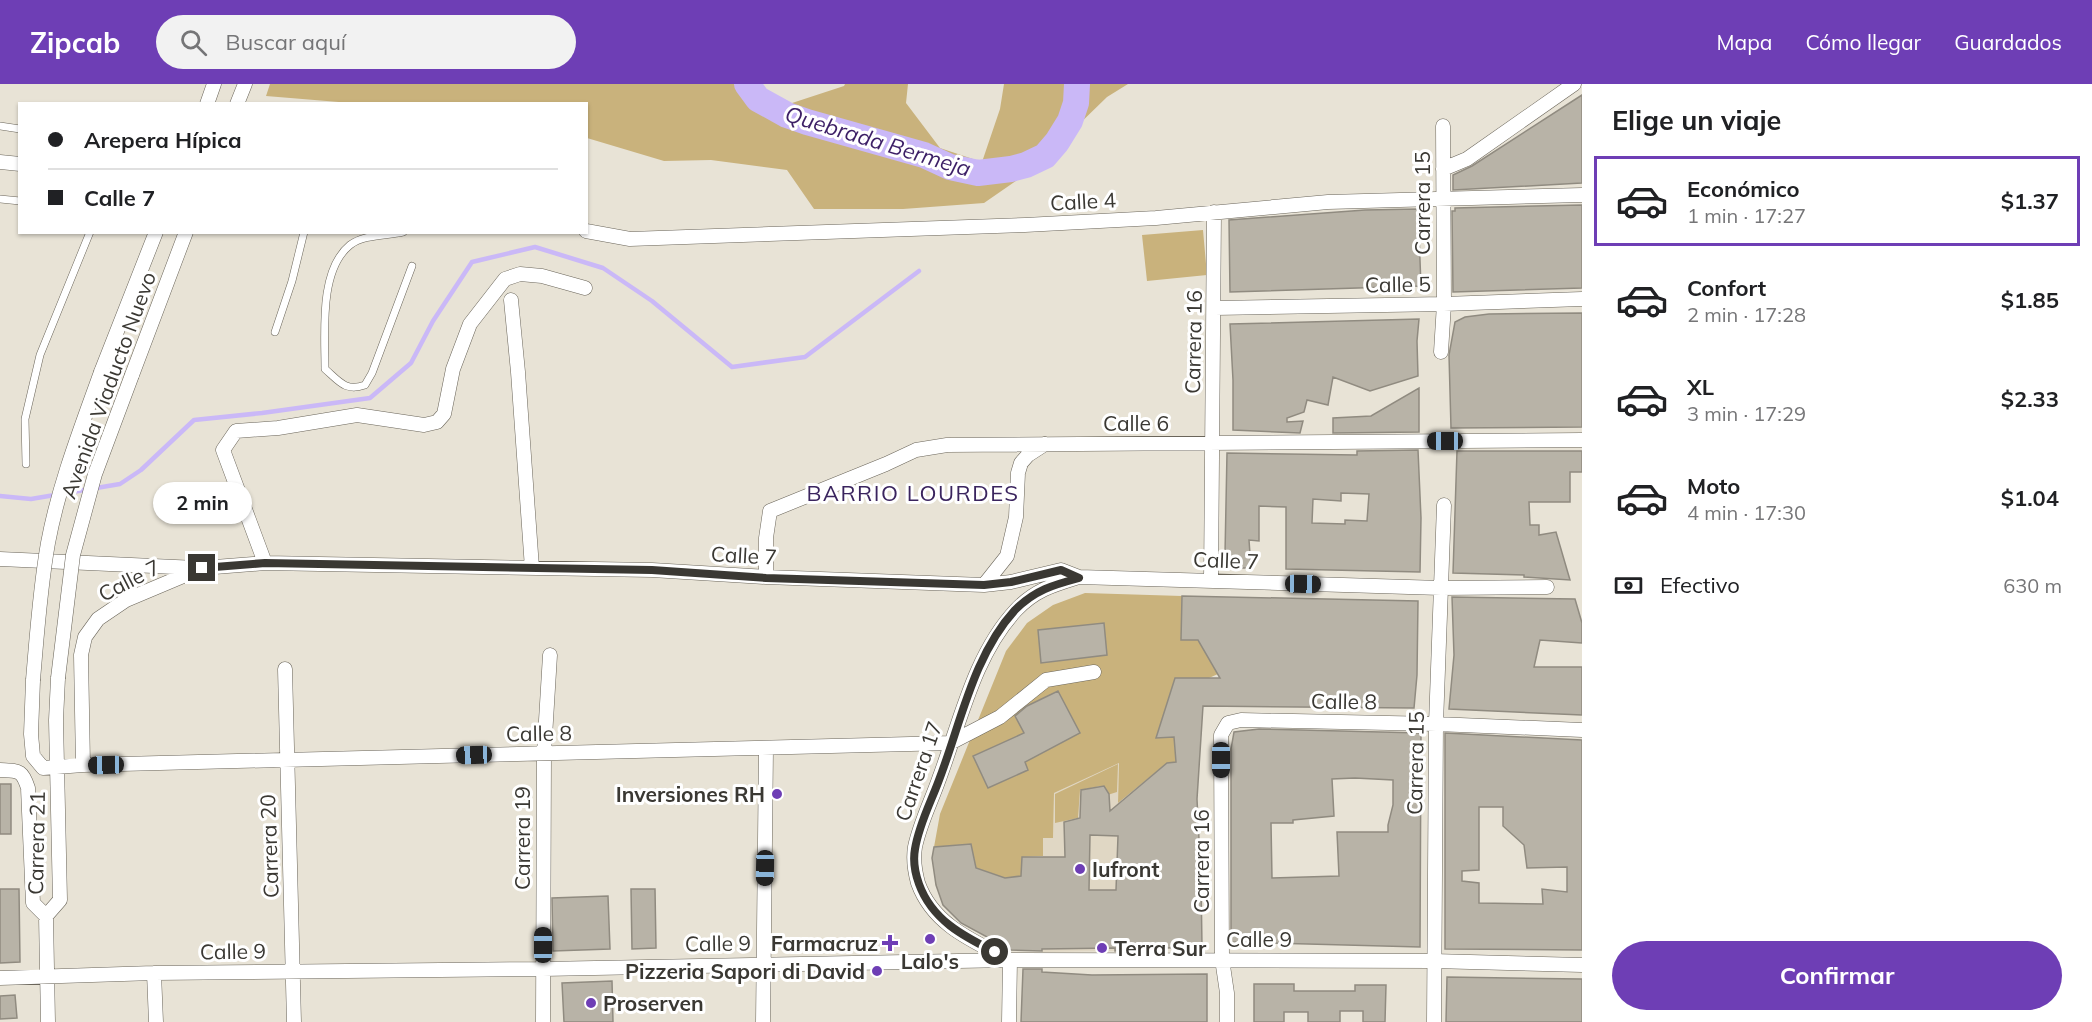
<!DOCTYPE html>
<html lang="es">
<meta charset="utf-8">
<style>
:root{--surface:#fff;--page:#f2f2f2;--text:#202124;--muted:#757577;--line:#e0e0e0;--accent:#6e3eb5}
body{margin:0;font-family:Mulish,sans-serif;background:var(--page);color:var(--text);height:100vh;display:flex;flex-direction:column;font-size:22px;white-space:nowrap}
*{box-sizing:border-box;margin:0}
p{font-size:20px;color:var(--muted)}
.icon{flex:none;width:33px;height:33px;fill:none;stroke:currentColor;stroke-width:2;stroke-linecap:round;stroke-linejoin:round}
.map{position:relative;flex:1;overflow:hidden}
.drawer{display:flex;flex-direction:column;background:var(--surface);width:510px}
.drawer>*{flex:none}
.hud{position:absolute;left:18px;top:18px;width:570px;height:132px;border-radius:0px;box-shadow:0 2px 4px #0004;display:grid;align-content:center;height:132px;padding:0 30px;background:var(--surface)}
.end{position:absolute;width:27px;height:27px;margin:-14px;border:8px solid #3a3833;background:#fff;box-shadow:0 0 0 3px #fff}
.from{border-radius:50%}
.bubble{position:absolute;height:42px;border-radius:21px;background:var(--surface);box-shadow:0 2px 4px #0004;font-size:20px;font-weight:700;line-height:42px;text-align:center}
.car{position:absolute;width:18px;height:36px;margin:-18px -9px;border-radius:8px;box-shadow:0 0 4px 2px #0007;background:linear-gradient(#222 24%,#8ab4d8 0 40%,#222 0 76%,#8ab4d8 0 86%,#222 0)}
.hud b{display:flex;align-items:center;gap:21px;height:57px;font-size:22px}
.hud b+b{border-top:2px solid var(--line)}
.hud i{width:15px;height:15px;background:var(--text)}
ul{padding:0;list-style:none}
li{display:flex;align-items:center;gap:18px;height:90px;margin:0 12px 9px;padding:0 18px;border:3px solid transparent;border-radius:0px}
li div{flex:1}
li b{display:block;font-size:22px}
li em{font-style:normal;font-weight:700}
li.active{border-color:var(--accent)}
li>.icon{width:54px;height:54px;stroke-width:1.5}
h2{padding:0 30px;font-size:27px;line-height:72px}
.pay{display:flex;align-items:center;gap:15px;height:66px;padding:0 30px;font-size:22px}
.pay p{margin-inline-start:auto}
.button{display:flex;gap:12px;margin-top:auto;padding:12px 30px}
.button a{flex:1;height:69px;border-radius:36px;background:var(--accent);color:#fff;font-size:24px;font-weight:700;line-height:69px;text-align:center}
header{display:flex;align-items:center;gap:36px;box-sizing:border-box;height:84px;padding:0 30px;background:var(--accent);color:#fff}
header strong{font-size:28px}
nav{display:flex;gap:33px;margin-inline-start:auto;font-size:21px}
.search{width:420px;height:54px;background:var(--page);display:flex;align-items:center;gap:15px;box-sizing:border-box;padding:0 21px;border-radius:33px;color:var(--muted);font-size:22px}
main{display:flex;flex:1;min-height:0}
.map>svg:first-child{display:block}
.built{fill:#e0d7c4}
.green{fill:#c9b27c}
.lines{fill:none;stroke-linecap:round;stroke-linejoin:round}
.stream{stroke:#cab8f7;stroke-width:4.5}
.river{stroke:#cab8f7;stroke-width:26}
.building{fill:#b8b3a7;stroke:#908b80;stroke-width:1.5;fill-rule:evenodd}
.lane-casing{stroke:#6a655a;stroke-width:8}
.street-casing{stroke:#6a655a;stroke-width:15}
.lane{stroke:#fff;stroke-width:7}
.street{stroke:#fff;stroke-width:14}
.street-bridge-casing{stroke:#6a655a;stroke-width:15;stroke-linecap:butt}
.street-bridge{stroke:#fff;stroke-width:14}
.route{stroke:#3a3833;stroke-width:8}
.poi-dot{fill:#6e3eb5;stroke:#fff;stroke-width:2}
.labels{text-anchor:middle;dominant-baseline:central;stroke-width:6;stroke-linejoin:round;paint-order:stroke}
.street-label{font-size:21px;fill:#3a3833;stroke:#fff}
.poi-label{font-size:21px;font-weight:bold;fill:#3a3833;stroke:#fff;text-anchor:end}
.water-label{font-size:22px;font-style:italic;fill:#3c1f66;stroke:#fff}
.neighbourhood-label{font-size:22px;letter-spacing:1.5px;fill:#3a245e;stroke:#fff}
</style>
<header>
<strong>Zipcab</strong>
<div class="search"><svg class="icon" aria-label="search" viewBox="0 0 24 24"><circle cx="10" cy="10" r="6"/><path d="M15 15l6 6"/></svg>Buscar aquí</div>
<nav><a>Mapa</a><a>Cómo llegar</a><a>Guardados</a></nav>
</header>
<main>
<div class="map">
<svg width="1582" height="938" viewBox="0 0 1582 938">
<rect width="100%" height="100%" fill="#e8e3d6"/>
<path class="built" d="M1119 678 1115 867 1042 868 1043 754H1053L1054 709Z"/>
<path class="green" d="M270 0H754L789 20 844 2 845 0H908L906 19 940 64 982 78 1000 25 1004 0H1128L1107 13 1033 85 984 119 903 125H814L787 86 711 76 664 77 587 54 586 20H363L266 12Z
M1203 146 1207 191 1147 197 1142 151Z
M1085 509 1182 512 1181 555H1221L1218 590 1209 594H1175L1157 654 1174 653 1176 678 1167 679 1118 719 1119 679 1054 709 1053 754H1043V772L1022 773 1021 792 1005 794 976 784 971 760 934 763 940 730 1006 567 1027 539 1053 521Z
M1118 680 1117 708 1101 713V702L1080 706 1078 734 1055 739V710Z"/>
<g class="lines">
<path class="stream" d="M0 412 31 415 120 400 141 386 194 336 262 329 370 314 411 279 433 237 472 178 535 163 603 184 652 217 732 283 805 273 919 187"/>
<path class="river" d="M747 0 758 15 787 31 807 38 924 71 950 83 978 89 1011 85 1026 81 1045 72 1057 58 1070 37 1076 19 1077 0"/>
</g>
<path class="building" d="M1582 11V99L1453 106V91L1472 82Z
M1582 121V204L1453 208 1452 127H1455V124Z
M1418 125 1421 202 1230 208 1229 136 1365 126Z
M1582 229V343L1451 344 1449 271 1455 238 1465 233 1489 230Z
M1419 235 1417 257 1418 292 1370 307 1333 293 1328 321 1307 316 1304 328 1287 334V338L1303 337 1300 349 1233 346V296L1230 240Z
M1419 304V348L1333 349V334L1371 332Z
M1418 366 1421 434 1420 488 1286 485V423L1259 422V457L1249 456 1251 484H1238L1225 470 1227 369 1357 371V367ZM1341 409 1369 410 1367 437 1345 436V440L1312 439 1313 415 1341 417Z
M1457 367H1582V388H1570V418H1529L1530 441H1539V451L1556 448 1570 496 1524 493V491L1453 489Z
M1182 512 1418 517 1417 591 1414 624 1203 622 1197 715 1201 796 1202 862 1115 867V864L1042 865V867L1011 866 961 839 943 821 936 801 932 774 934 763 971 760 976 784 1005 794 1021 792 1022 773H1065L1064 738 1080 734 1081 706 1104 702 1109 710 1110 727 1167 679 1176 678 1174 653 1156 654 1175 594H1220L1198 556H1181ZM1090 751 1118 752 1116 806H1089Z
M1452 513 1575 515 1582 539V559L1540 556 1534 583H1582V631L1449 625 1454 571Z
M1104 539 1107 571 1041 579 1038 546Z
M1058 607 1080 649 1025 678 1028 686 988 704 973 672 1024 649 1015 632 1027 622Z
M1259 645 1421 649 1420 863 1231 858V665L1234 648ZM1355 694 1393 696V721L1388 741V748H1337L1339 792 1272 794 1271 739H1293V736L1334 732 1332 695Z
M1445 649 1582 656V866L1445 865ZM1479 723H1503V742L1524 761 1527 784 1567 783V808L1542 805 1543 820 1479 819V799L1462 797V787L1479 786Z
M0 700H11V750H0Z
M0 805H19L20 878 0 879Z
M631 805H655L656 864 632 865Z
M608 812 610 865 553 867 552 814Z
M1023 885H1042V888L1092 891 1207 890V938H1021Z
M1447 893 1582 895V938H1446Z
M612 897 613 938H564L562 899Z
M1254 900H1294V907H1355V901H1386L1385 938H1363V927H1340V938H1308V928H1284V938H1254Z
M15 911 17 934 0 935V912Z"/>
<g class="lines">
<defs>
<path id="lane" d="M0 42 20 45
M0 115 20 117
M403 148C387 152 364 150 350 161 319 186 325 248 325 285 339 297 345 308 365 301L372 289 412 182
M275 248 292 197 304 148
M26 380 25 335 40 271 90 148"/>
<path id="street" d="M207 20 214 0
M237 20 245 0
M0 78 20 80
M1443 85 1467 75 1574 0
M586 147 630 155 1025 141 1156 134 1328 118 1582 111
M511 216 518 288 532 484
M1215 224 1444 220 1582 215
M1441 268 1444 220 1443 42
M101 288 156 148
M132 291 186 148
M0 475 197 484
M265 479 223 366 236 347 278 344 357 331 424 341 437 338 444 330 453 285 470 240 505 195 520 190 542 192 585 204
M766 493V454L770 427 886 380 916 366 947 361 1582 356
M1211 497 1214 128
M984 501 1007 472 1016 433 1018 389 1021 379 1028 371 1045 360
M285 585 294 938
M33 596 31 650 33 672 43 684 83 681 950 659 1000 633 1046 596 1094 588
M83 681 81 571 85 553 98 535 126 516 202 484 265 479 652 486 766 493 984 501 1011 498 1061 486 1079 493 1441 504 1547 503
M0 686C18 687 22 685 28 704L33 819 46 832
M154 889 156 938
M0 894 154 889 543 885 1010 876 1433 877 1582 881
M48 938 46 832 60 816 56 636 58 594
M543 938 544 669 550 571
M763 938 766 665
M1009 938 1010 876C973 857 933 841 918 799 915 788 913 775 915 763 920 739 931 718 939 695 960 639 974 571 1016 526 1035 506 1053 501 1079 493
M1227 938V909L1222 875 1221 651 1228 639 1241 636 1436 640 1582 646
M1434 938 1436 640 1444 421"/>
</defs>
<use href="#lane" class="lane-casing"/>
<use href="#street" class="street-casing"/>
<use href="#lane" class="lane"/>
<use href="#street" class="street"/>
<defs>
<path id="street-bridge" d="M58 594 73 471 95 390 132 291
M33 596C37 550 40 504 48 459 59 400 81 344 101 288"/>
</defs>
<use href="#street-bridge" class="street-bridge-casing"/>
<use href="#street-bridge" class="street-bridge"/>
</g>
<g class="lines">
<path class="route" d="M202 484 265 479 652 486 766 494 984 501 1011 498 1061 486 1079 494C1053 501 1035 506 1015 526 973 572 961 639 939 696 931 718 919 740 915 765 913 776 915 789 919 800 932 836 963 852 995 868"/>
</g>
<g class="poi-dot">
<circle cx="777" cy="710" r="6"/>
<circle cx="1080" cy="785" r="6"/>
<circle cx="930" cy="855" r="6"/>
<path d="M887 850h6v6h6v6h-6v6h-6v-6h-6v-6h6z"/>
<circle cx="1102" cy="864" r="6"/>
<circle cx="877" cy="887" r="6"/>
<circle cx="591" cy="919" r="6"/>
</g>
<g class="labels">
<g class="street-label">
<text transform="translate(1083 117) rotate(-3)">Calle 4</text>
<text transform="translate(1422 119) rotate(-90)">Carrera 15</text>
<text transform="translate(1398 200) rotate(-1)">Calle 5</text>
<text transform="translate(1193 258) rotate(-89)">Carrera 16</text>
<text transform="translate(108 301) rotate(-70)">Avenida Viaducto Nuevo</text>
<text x="1136" y="339">Calle 6</text>
<text transform="translate(744 471) rotate(3)">Calle 7</text>
<text transform="translate(1226 476) rotate(2)">Calle 7</text>
<text transform="translate(129 496) rotate(-27)">Calle 7</text>
<text transform="translate(1344 617) rotate(1)">Calle 8</text>
<text transform="translate(539 649) rotate(-1)">Calle 8</text>
<text transform="translate(1415 679) rotate(-89)">Carrera 15</text>
<text transform="translate(918 687) rotate(-71)">Carrera 17</text>
<text transform="translate(522 754) rotate(-90)">Carrera 19</text>
<text transform="translate(36 759) rotate(-89)">Carrera 21</text>
<text transform="translate(269 762) rotate(-92)">Carrera 20</text>
<text transform="translate(1201 777) rotate(-90)">Carrera 16</text>
<text x="1259" y="855">Calle 9</text>
<text transform="translate(718 859) rotate(-1)">Calle 9</text>
<text transform="translate(233 867) rotate(-1)">Calle 9</text>
</g>
<g class="poi-label">
<text x="765" y="710">Inversiones RH</text>
<text x="1092" y="785" text-anchor="start">Iufront</text>
<text x="878" y="859">Farmacruz</text>
<text x="1114" y="864" text-anchor="start">Terra Sur</text>
<text x="930" y="877" text-anchor="middle">Lalo's</text>
<text x="865" y="887">Pizzeria Sapori di David</text>
<text x="603" y="919" text-anchor="start">Proserven</text>
</g>
<g class="water-label">
<text transform="translate(878 57) rotate(17)">Quebrada Bermeja</text>
</g>
<g class="neighbourhood-label">
<text x="913" y="409">BARRIO LOURDES</text>
</g>
</g>
</svg>
<i class="end from" style="left:995px;top:868px"></i>
<i class="end" style="left:202px;top:484px"></i>
<div class="bubble" style="left:153px;top:398px;width:99px">2 min</div>
<i class="car" style="left:1445px;top:357px;rotate:270deg"></i>
<i class="car" style="left:1303px;top:500px;rotate:91deg"></i>
<i class="car" style="left:474px;top:671px;rotate:268deg"></i>
<i class="car" style="left:1221px;top:676px;rotate:180deg"></i>
<i class="car" style="left:106px;top:681px;rotate:269deg"></i>
<i class="car" style="left:765px;top:784px;rotate:181deg"></i>
<i class="car" style="left:543px;top:861px;rotate:0deg"></i>
<div class="hud">
<b><i class="from"></i>Arepera Hípica</b>
<b><i></i>Calle 7</b>
</div>
</div>
<section class="drawer">
<h2>Elige un viaje</h2>
<ul>
<li class="active"><svg class="icon" aria-label="car" viewBox="0 0 24 24"><path d="M5 17H2v-5l4-1 3-4h7l3 4 3 1v5h-3M9 17h6M6 11h13"/><circle cx="7" cy="17" r="2"/><circle cx="17" cy="17" r="2"/></svg><div><b>Económico</b><p>1 min · 17:27</p></div><em>$1.37</em></li>
<li><svg class="icon" aria-label="car" viewBox="0 0 24 24"><path d="M5 17H2v-5l4-1 3-4h7l3 4 3 1v5h-3M9 17h6M6 11h13"/><circle cx="7" cy="17" r="2"/><circle cx="17" cy="17" r="2"/></svg><div><b>Confort</b><p>2 min · 17:28</p></div><em>$1.85</em></li>
<li><svg class="icon" aria-label="car" viewBox="0 0 24 24"><path d="M5 17H2v-5l4-1 3-4h7l3 4 3 1v5h-3M9 17h6M6 11h13"/><circle cx="7" cy="17" r="2"/><circle cx="17" cy="17" r="2"/></svg><div><b>XL</b><p>3 min · 17:29</p></div><em>$2.33</em></li>
<li><svg class="icon" aria-label="car" viewBox="0 0 24 24"><path d="M5 17H2v-5l4-1 3-4h7l3 4 3 1v5h-3M9 17h6M6 11h13"/><circle cx="7" cy="17" r="2"/><circle cx="17" cy="17" r="2"/></svg><div><b>Moto</b><p>4 min · 17:30</p></div><em>$1.04</em></li>
</ul>
<div class="pay"><svg class="icon" aria-label="cash" viewBox="0 0 24 24"><path d="M3 7h18v10H3z"/><circle cx="12" cy="12" r="2"/></svg>Efectivo<p>630 m</p></div>
<div class="button"><a>Confirmar</a></div>
</section>
</main>
